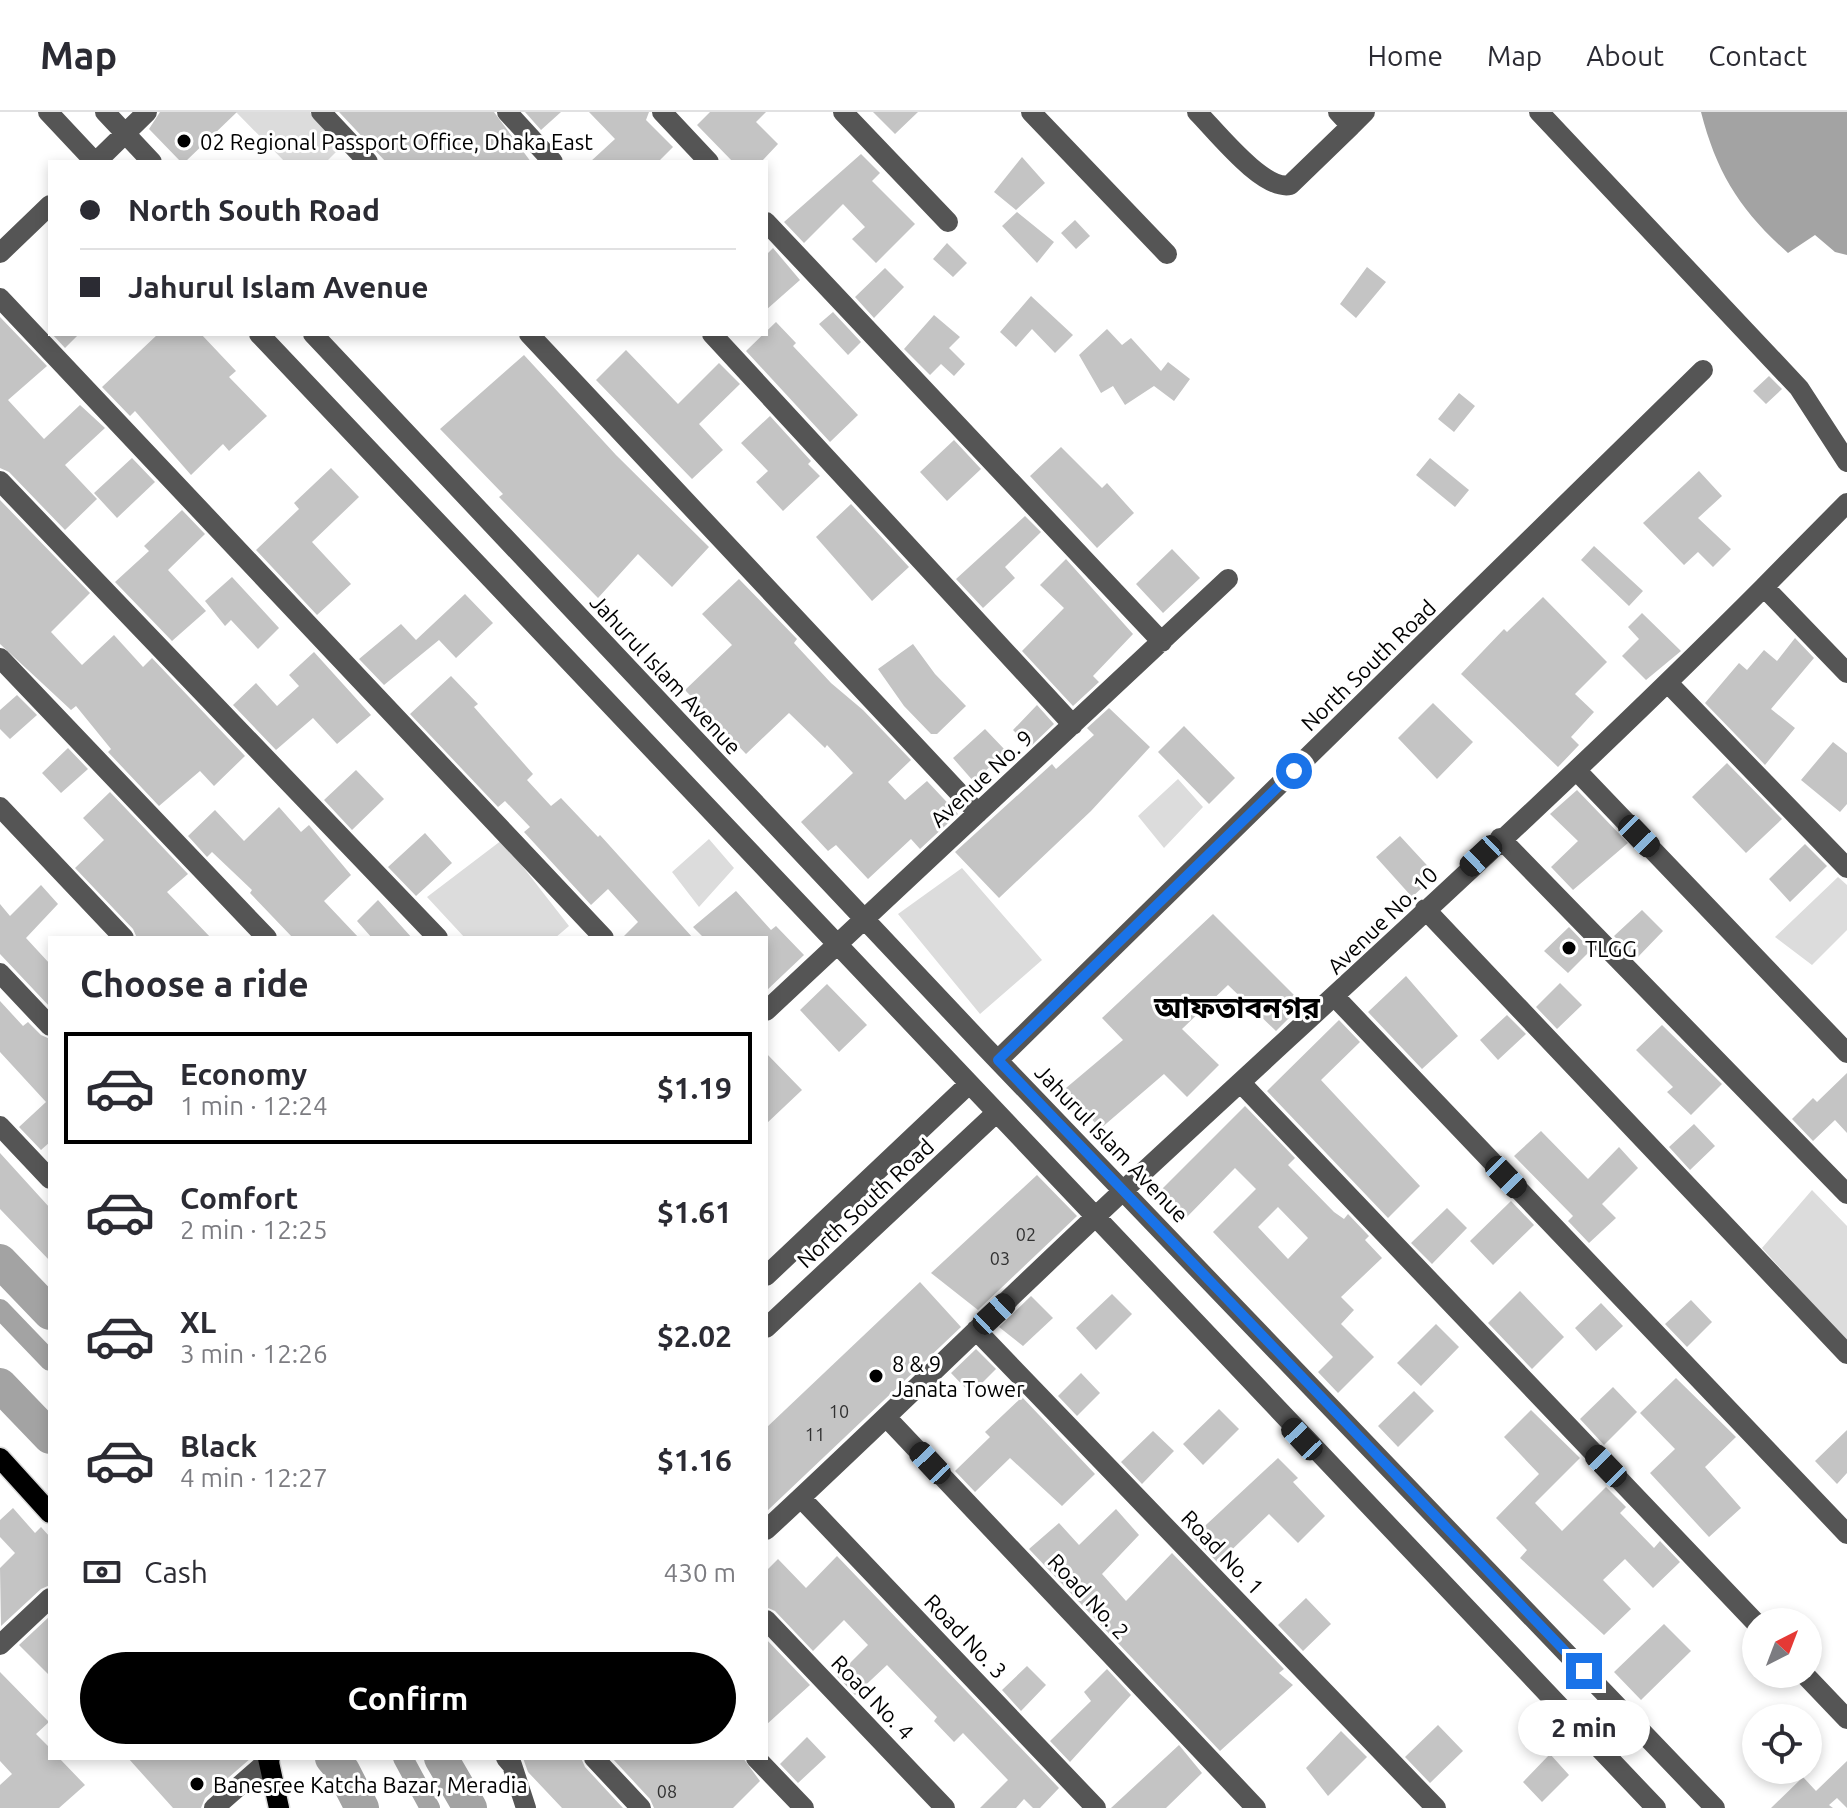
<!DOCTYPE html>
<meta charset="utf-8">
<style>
:root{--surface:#fff;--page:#f7f7f7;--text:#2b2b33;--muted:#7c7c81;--line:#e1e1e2;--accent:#000}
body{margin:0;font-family:Ubuntu,"Noto Sans Bengali",sans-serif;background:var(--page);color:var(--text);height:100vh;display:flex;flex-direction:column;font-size:30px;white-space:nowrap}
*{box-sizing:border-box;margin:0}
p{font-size:26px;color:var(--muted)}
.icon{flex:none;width:44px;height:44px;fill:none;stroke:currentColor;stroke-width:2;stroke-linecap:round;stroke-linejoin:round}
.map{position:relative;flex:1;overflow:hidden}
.sheet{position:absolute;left:48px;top:824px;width:720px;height:824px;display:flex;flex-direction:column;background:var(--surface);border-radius:0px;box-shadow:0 4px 12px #0003}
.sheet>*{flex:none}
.guide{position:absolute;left:48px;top:48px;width:720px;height:176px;border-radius:0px;box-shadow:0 4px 12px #0003;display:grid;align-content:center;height:176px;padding:0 32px;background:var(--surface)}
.needle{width:52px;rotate:42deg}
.buttons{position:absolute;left:1742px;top:1496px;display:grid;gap:16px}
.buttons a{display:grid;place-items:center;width:80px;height:80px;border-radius:50%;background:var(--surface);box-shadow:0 4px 12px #0003;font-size:40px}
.end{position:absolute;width:36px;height:36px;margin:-18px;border:10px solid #1a73e8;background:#fff;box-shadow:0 0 0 4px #fff}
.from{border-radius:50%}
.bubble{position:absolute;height:56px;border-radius:28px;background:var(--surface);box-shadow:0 4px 12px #0003;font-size:26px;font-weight:600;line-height:56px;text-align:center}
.car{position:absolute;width:24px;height:48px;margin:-24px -12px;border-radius:10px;box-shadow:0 0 6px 2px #0007;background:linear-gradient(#222 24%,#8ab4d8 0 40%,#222 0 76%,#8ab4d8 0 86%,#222 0)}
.guide b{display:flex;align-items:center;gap:28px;height:76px;font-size:30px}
.guide b+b{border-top:2px solid var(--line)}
.guide i{width:20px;height:20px;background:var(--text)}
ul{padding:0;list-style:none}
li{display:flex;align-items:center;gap:24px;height:112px;margin:0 16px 12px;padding:0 16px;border:4px solid transparent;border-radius:0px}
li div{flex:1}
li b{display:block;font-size:30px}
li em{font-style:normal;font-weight:600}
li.active{border-color:var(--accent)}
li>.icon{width:72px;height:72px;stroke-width:1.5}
h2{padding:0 32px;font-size:36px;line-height:96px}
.pay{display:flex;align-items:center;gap:20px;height:88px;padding:0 32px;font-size:30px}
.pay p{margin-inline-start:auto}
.cta{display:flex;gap:16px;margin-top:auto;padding:16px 32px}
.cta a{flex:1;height:92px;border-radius:48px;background:var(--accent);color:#fff;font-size:32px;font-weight:600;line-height:92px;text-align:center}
header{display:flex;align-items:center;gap:48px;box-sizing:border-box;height:112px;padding:0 40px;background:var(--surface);border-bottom:2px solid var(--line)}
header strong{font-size:38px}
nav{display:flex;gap:44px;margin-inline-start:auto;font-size:28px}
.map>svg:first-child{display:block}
.green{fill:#dcdcdc}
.water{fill:#a3a3a3}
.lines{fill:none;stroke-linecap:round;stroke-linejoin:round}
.canal{stroke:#a3a3a3;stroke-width:20}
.river{stroke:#a3a3a3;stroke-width:34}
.building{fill:#c4c4c4;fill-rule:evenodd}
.major-casing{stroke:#dbdbdb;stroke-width:23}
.minor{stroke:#555;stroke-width:20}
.major{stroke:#000;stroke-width:20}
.route{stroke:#1a73e8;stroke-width:10}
.poi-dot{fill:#000;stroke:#fff;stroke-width:3}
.labels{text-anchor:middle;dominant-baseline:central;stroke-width:6;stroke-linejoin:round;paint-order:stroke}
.number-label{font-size:18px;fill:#313131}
.poi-label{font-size:22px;fill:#000;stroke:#fff;text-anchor:start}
.street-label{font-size:22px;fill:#000;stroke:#fff}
.district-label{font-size:30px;font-weight:bold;fill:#000;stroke:#fff}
</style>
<header>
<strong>Map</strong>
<nav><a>Home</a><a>Map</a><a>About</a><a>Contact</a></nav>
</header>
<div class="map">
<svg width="1847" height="1696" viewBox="0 0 1847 1696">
<rect width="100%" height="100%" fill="#fff"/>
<path class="green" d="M236 0H310L342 34 326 50H285Z
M1178 667 1203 695 1164 736 1138 704Z
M709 727 734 756 699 795 672 760Z
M502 728 569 814 555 826H465L427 785Z
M962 756 1042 848 980 902 898 802Z
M1838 765 1847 773V818L1812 853 1775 825Z
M1812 1078 1847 1114V1230L1762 1136Z"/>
<path class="water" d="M1701 0H1847V143L1835 140 1815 123 1788 141C1740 98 1717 62 1701 0Z"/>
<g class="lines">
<path class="canal" d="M0 1197 50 1249
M403 1646 430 1696"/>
<path class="river" d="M0 1149 50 1201
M0 1273 50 1325
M332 1646 343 1659 362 1696
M441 1646 470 1696"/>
</g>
<path class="building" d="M160 0H237L185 50H181L149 17Z
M339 0H494L531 50H386Z
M525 0H561L541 18Z
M589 0H649L646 8 673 35 658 50H590L615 27Z
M710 0H766L756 10 778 32 761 50H733L697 13Z
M873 0H918L895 22Z
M861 42 880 61 872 69 915 112 876 151 852 127 865 115 843 92 804 131 784 110Z
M1022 45 1045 71 1016 98 994 80Z
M1017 100 1054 130 1037 151 1002 114Z
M1075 108 1090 124 1076 137 1061 121Z
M947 131 967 151 953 165 933 147Z
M773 136 800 168 766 198V143Z
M1367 155 1386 170 1356 206 1340 192Z
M885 156 904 175 874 206 855 185Z
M1031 184 1073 223 1055 241 1032 217 1016 235 1000 220Z
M833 200 861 230 848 243 819 212Z
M934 203 960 225 949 236 965 252 954 264 941 252 930 263 904 237Z
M0 205 47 254 8 288 44 327 80 293 105 316 65 353 97 387 65 418 9 360 0 356Z
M776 210 796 231 793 234 858 303 830 330 746 239Z
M1107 217 1122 233 1131 226 1161 259 1168 250 1190 267 1174 289 1154 274 1125 293 1113 274 1101 281 1079 243Z
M52 222H79L65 236Z
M158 222H201L236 259 229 265 267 304 229 339 223 332 191 363 135 299 130 304 102 275Z
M626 238 678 292 719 251 740 272 699 312 723 338 692 367 596 268Z
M524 243 616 343 709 435 672 475 638 442 598 486 499 385 503 382 440 317Z
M1769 264 1782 277 1766 292 1753 279Z
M1459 281 1475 294 1454 320 1438 307Z
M770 304 811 349 808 352 820 364 783 399 756 370 768 359 741 331Z
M954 328 981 357 947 389 920 360Z
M1061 335 1102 376 1107 371 1134 401 1097 436 1030 364Z
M132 346 155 370 117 406 94 381Z
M1430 346 1469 378 1455 395 1416 363Z
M331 356 359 385 312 430 351 472 317 503 256 438 299 397 294 391Z
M1699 359 1722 384 1698 406 1731 437 1713 455 1698 440 1684 453 1643 411Z
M0 388 90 481 51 520 82 553 114 523 143 555 152 546 245 644 214 674 200 659 159 694 108 640 111 637 76 594 71 598 0 532Z
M851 392 909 455 872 489 816 425Z
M182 398 205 422 168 458 206 499 172 529 115 470 149 439 144 434Z
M1025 404 1041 420 1005 455 1015 466 983 496 956 467Z
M1594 434 1643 479 1629 494 1581 448Z
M1172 437 1200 466 1163 501 1136 472Z
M1066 447 1133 522 1093 564 1099 570 1073 594 1022 539 1064 496 1040 473Z
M232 465 279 516 258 537 231 508 225 514 205 489Z
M739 467 797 527 794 531 831 571 863 598 911 648 888 670 905 688 927 669 958 702 920 737 911 727 868 767 836 733 828 739 801 710 853 661 827 633 825 636 789 601 746 642 685 578 732 533 702 502Z
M465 482 493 511 456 546 439 528 384 573 359 547 401 512 416 528Z
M1543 485 1607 550 1575 582 1594 600 1571 625 1579 633 1558 655 1461 562 1504 517 1507 520Z
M1642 501 1681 539 1646 568 1622 544 1639 527 1628 515Z
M1795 526 1814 546 1771 597 1795 616 1765 653 1705 591 1739 551 1747 558 1764 538 1777 549Z
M913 532 935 562 966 594 937 622H931L904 594 878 557Z
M314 540 371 603 337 632 313 606 276 638 233 593 256 571 277 594 299 574 289 563Z
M451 564 478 592 474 595 533 662 527 668 551 694 561 686 598 725 600 723 693 826H622L638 810 608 777 591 793 524 720 530 715 505 689 498 695 410 602Z
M17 583 37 603 10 627 0 617V598Z
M1433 591 1473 630 1437 667 1398 626Z
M1037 593 1054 612 1030 635 1013 618Z
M1109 596 1150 635 1091 699 999 786 955 740 1052 652 1056 657 1094 623 1087 616Z
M1184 614 1235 666 1209 692 1158 640Z
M985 617 1006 639 974 670 953 646Z
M1833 630 1847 641V692L1840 700 1801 668Z
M68 636 88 657 61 681 42 661Z
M1727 651 1782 707 1746 741 1692 685Z
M356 658 384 687 352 718 324 688Z
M1577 678 1628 731 1573 778 1551 755 1578 729 1550 702Z
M110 680 188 762 167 780 211 826H137L133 817 75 756 104 728 83 706Z
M279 695 301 720 309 713 351 763 324 789 359 826H293L250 781 252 778 212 740 207 745 188 724 215 698 244 729Z
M425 721 452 751 416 784 388 755Z
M1400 724 1436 763 1412 785 1376 745Z
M1805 732 1827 754 1790 790 1769 767Z
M41 773 58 792 26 826 50 852V895L0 842V792L10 804Z
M736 779 771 818 776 814 804 843 766 879V826H704L693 815Z
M378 788 412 826H372L357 809Z
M1642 798 1663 819 1636 847 1614 824Z
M1213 802 1303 892 1276 919 1228 873 1182 917 1219 953 1187 985 1164 962 1100 1017 1066 976 1123 928 1102 906Z
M1569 815 1591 838 1568 861 1544 839Z
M1406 864 1458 924 1422 957 1368 900Z
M1560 871 1582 893 1557 917 1536 895Z
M827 872 867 913 839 940 800 898Z
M0 889 23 914 28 910 41 923 50 927V1030L41 1038 19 1015 46 990 0 940Z
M1507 903 1526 922 1498 948 1480 928Z
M1339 908 1360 930 1321 968 1420 1074 1388 1106 1267 979Z
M1662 913 1722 972 1691 1003 1667 980 1673 975 1636 938Z
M766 941 802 978 766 1012Z
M1847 961V1021L1835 1008 1813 1029 1792 1007 1813 986 1817 990Z
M1245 994 1295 1046 1288 1053 1334 1100 1344 1107 1348 1102 1369 1124 1365 1128 1382 1146 1341 1185 1354 1198 1341 1212 1374 1245 1338 1281 1318 1260 1333 1245 1213 1120 1256 1077 1235 1056 1182 1110 1156 1083ZM1278 1095 1308 1126 1288 1147 1258 1115Z
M1694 1012 1715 1034 1690 1058 1669 1035Z
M1541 1019 1588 1067 1619 1035 1638 1056 1602 1092 1616 1106 1589 1131 1568 1109 1573 1104 1514 1044Z
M0 1041 50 1096V1149L0 1097Z
M1037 1063 1077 1104 978 1198 931 1161Z
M1511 1089 1534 1113 1493 1153 1470 1129Z
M1447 1096 1467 1116 1432 1152 1411 1131Z
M920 1170 961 1215 766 1400V1316Z
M1520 1179 1564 1225 1532 1257 1488 1211Z
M1112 1182 1132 1202 1096 1238 1076 1216Z
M1031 1184 1053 1206 1023 1234 999 1215Z
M1691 1188 1712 1210 1687 1235 1665 1212Z
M1601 1191 1623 1214 1596 1239 1575 1216Z
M1436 1212 1459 1235 1421 1274 1397 1251Z
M976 1237 996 1257 971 1282 951 1261Z
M1081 1261 1100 1281 1077 1304 1058 1284Z
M1676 1266 1736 1325 1705 1355 1741 1396 1709 1425 1650 1361 1675 1337 1640 1301Z
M1613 1275 1637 1300 1604 1333 1580 1307Z
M1414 1279 1434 1299 1398 1335 1378 1314Z
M1022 1285 1095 1362 1062 1394 1010 1346 975 1380 955 1359 990 1325 985 1320Z
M1219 1297 1239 1317 1203 1353 1183 1332Z
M1531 1298 1580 1346 1535 1391 1562 1419 1606 1375 1626 1395 1620 1401 1654 1436 1660 1429 1680 1450 1653 1476 1625 1447 1603 1468 1631 1497 1604 1523 1520 1446 1527 1438 1496 1406 1539 1362 1504 1325Z
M1847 1318V1361L1837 1372 1815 1349Z
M1153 1319 1174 1339 1142 1372 1121 1350Z
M1278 1346 1298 1366 1293 1370 1325 1404 1298 1431 1269 1402 1218 1451 1193 1425Z
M13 1396 35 1421 41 1415 50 1425V1473L41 1477 1 1514 0 1456 15 1441 0 1425V1408Z
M1116 1397 1139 1423 1102 1462 1126 1489 1172 1441 1284 1557 1279 1561 1293 1573 1220 1639 1029 1437 1059 1411 1079 1433Z
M837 1444 1059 1676 1040 1696H1033L1024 1687 1016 1696H980L1008 1668 963 1621 954 1630 934 1609 937 1605 887 1553 855 1583 837 1564 868 1533 844 1508 813 1539 775 1499 766 1495V1459L778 1447 806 1476Z
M1306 1486 1331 1512 1303 1539 1278 1513Z
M50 1504V1564L19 1533Z
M1664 1512 1691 1539 1641 1588 1614 1560Z
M766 1527 810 1573 766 1613Z
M1027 1554 1046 1573 1021 1599 1002 1578Z
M1107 1557 1131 1583 1070 1650 1050 1629 1091 1589 1084 1580Z
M0 1560 49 1610 36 1622 50 1636V1646H59L85 1673 59 1696H0V1673L12 1662 0 1649Z
M1438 1613 1463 1639 1430 1671 1405 1645Z
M1341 1619 1367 1645 1328 1684 1306 1656Z
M807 1625 826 1645 798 1671 780 1652Z
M1179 1633 1202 1661 1166 1696H1111Z
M1550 1642 1569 1663 1542 1690 1523 1670Z
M128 1646H251L205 1686 201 1696H173Z
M523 1646H581L585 1655 623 1696H562L528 1660Z
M612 1646H743L760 1669 733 1696H654L650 1687Z
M1847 1649V1696L1837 1686 1829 1693 1833 1696H1771L1803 1665 1816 1679Z"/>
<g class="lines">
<defs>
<path id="major" d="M0 1346 50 1401
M268 1646 279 1696"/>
</defs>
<use href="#major" class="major-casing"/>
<path class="minor" d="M48 0 95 50
M105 0 152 50
M321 0 368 50
M507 0 553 50
M662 0 709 50
M843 0 948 110
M1031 0 1167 142
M1197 0C1216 19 1263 79 1290 73L1351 14
M1338 0 1351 14 1365 0
M1539 0 1799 276 1847 350
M96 50 147 0
M766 110 1162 530
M0 141 50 93
M0 186 604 826
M259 222 1656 1696
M313 222 983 933 1715 1696
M529 222 978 701
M712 222 1073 613
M0 369 438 826
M1764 475 1847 391
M0 546 267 826
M1668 571 1847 756
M1577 659 1847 941
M0 695 124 826
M1500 726 1847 1082
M1425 797 1847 1242
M0 861 50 914
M1336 886 1847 1422
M766 899 1228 467
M998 948 1703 258
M1241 971 1756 1511
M0 1014 50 1067
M766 1164 969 972
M766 1216 996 1001
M976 1218 1436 1696
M887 1306 1256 1696
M801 1386 1096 1696
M766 1418C888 1305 1005 1189 1126 1076 1340 877 1558 682 1764 475L1847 561
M766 1508 945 1696
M0 1533 50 1486
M1804 1562 1847 1607
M506 1646 512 1653 526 1696
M594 1646 641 1696
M756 1646 804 1696
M214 1696 270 1647"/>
<use href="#major" class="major"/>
</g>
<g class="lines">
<path class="route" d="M1294 659 998 948 1584 1559"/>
</g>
<g class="poi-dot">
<circle cx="184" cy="29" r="8"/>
<circle cx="1569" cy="836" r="8"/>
<circle cx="876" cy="1264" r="8"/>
<circle cx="197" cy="1672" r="8"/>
</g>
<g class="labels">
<g class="number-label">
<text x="1026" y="1122">02</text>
<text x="1000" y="1146">03</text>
<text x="839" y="1299">10</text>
<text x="815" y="1322">11</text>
<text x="667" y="1679">08</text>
</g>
<g class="poi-label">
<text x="200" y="29">02 Regional Passport Office, Dhaka East</text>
<text x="1585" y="836">TLGG</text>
<text x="892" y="1251">8 &amp; 9<tspan x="892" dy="25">Janata Tower</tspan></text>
<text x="213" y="1672">Banesree Katcha Bazar, Meradia</text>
</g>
<g class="street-label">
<text transform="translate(1368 553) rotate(-44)">North South Road</text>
<text transform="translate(666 562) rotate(47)">Jahurul Islam Avenue</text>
<text transform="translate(981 666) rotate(-43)">Avenue No. 9</text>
<text transform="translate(1382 808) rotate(-44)">Avenue No. 10</text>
<text transform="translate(1112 1031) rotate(46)">Jahurul Islam Avenue</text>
<text transform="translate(865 1091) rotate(-43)">North South Road</text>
<text transform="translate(1223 1440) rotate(46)">Road No. 1</text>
<text transform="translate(1089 1484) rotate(47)">Road No. 2</text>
<text transform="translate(966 1524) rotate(46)">Road No. 3</text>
<text transform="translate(873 1585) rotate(46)">Road No. 4</text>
</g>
<g class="district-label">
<text x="1237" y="895">আফতাবনগর</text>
</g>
</g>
</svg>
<div class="buttons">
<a><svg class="needle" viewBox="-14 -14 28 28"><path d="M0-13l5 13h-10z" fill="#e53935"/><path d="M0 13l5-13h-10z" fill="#7c7c81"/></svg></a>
<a><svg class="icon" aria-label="locate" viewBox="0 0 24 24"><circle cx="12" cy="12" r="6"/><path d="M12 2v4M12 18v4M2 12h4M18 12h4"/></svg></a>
</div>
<i class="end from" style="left:1294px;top:659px"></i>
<i class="end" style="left:1584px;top:1559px"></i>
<div class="bubble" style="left:1518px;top:1588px;width:132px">2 min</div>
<i class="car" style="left:1639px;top:724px;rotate:136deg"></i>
<i class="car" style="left:1481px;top:744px;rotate:227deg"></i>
<i class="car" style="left:1506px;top:1065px;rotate:136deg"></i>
<i class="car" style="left:994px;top:1202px;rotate:47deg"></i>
<i class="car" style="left:1302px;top:1327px;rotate:317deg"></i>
<i class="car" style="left:930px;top:1351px;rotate:317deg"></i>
<i class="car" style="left:1606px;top:1354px;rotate:316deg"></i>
<div class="guide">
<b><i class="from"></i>North South Road</b>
<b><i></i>Jahurul Islam Avenue</b>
</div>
<section class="sheet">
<h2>Choose a ride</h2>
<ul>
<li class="active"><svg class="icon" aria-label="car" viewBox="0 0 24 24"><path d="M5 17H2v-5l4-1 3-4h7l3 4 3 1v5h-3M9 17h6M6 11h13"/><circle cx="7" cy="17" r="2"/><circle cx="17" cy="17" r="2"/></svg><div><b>Economy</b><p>1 min · 12:24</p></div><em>$1.19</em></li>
<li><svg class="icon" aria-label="car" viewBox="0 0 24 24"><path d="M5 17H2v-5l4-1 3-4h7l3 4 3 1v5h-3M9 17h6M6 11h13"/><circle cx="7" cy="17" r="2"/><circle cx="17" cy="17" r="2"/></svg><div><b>Comfort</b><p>2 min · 12:25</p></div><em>$1.61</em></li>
<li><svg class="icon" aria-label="car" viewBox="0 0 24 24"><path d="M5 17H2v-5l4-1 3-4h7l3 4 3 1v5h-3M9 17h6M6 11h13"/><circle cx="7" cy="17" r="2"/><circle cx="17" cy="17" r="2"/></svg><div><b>XL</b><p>3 min · 12:26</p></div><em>$2.02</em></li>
<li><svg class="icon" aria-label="car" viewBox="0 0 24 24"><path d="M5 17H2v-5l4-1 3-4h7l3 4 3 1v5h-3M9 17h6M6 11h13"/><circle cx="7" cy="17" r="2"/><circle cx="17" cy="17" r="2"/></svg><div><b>Black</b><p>4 min · 12:27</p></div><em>$1.16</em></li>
</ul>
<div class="pay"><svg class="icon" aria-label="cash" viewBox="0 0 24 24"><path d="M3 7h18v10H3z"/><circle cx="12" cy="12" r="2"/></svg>Cash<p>430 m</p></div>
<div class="cta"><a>Confirm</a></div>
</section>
</div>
